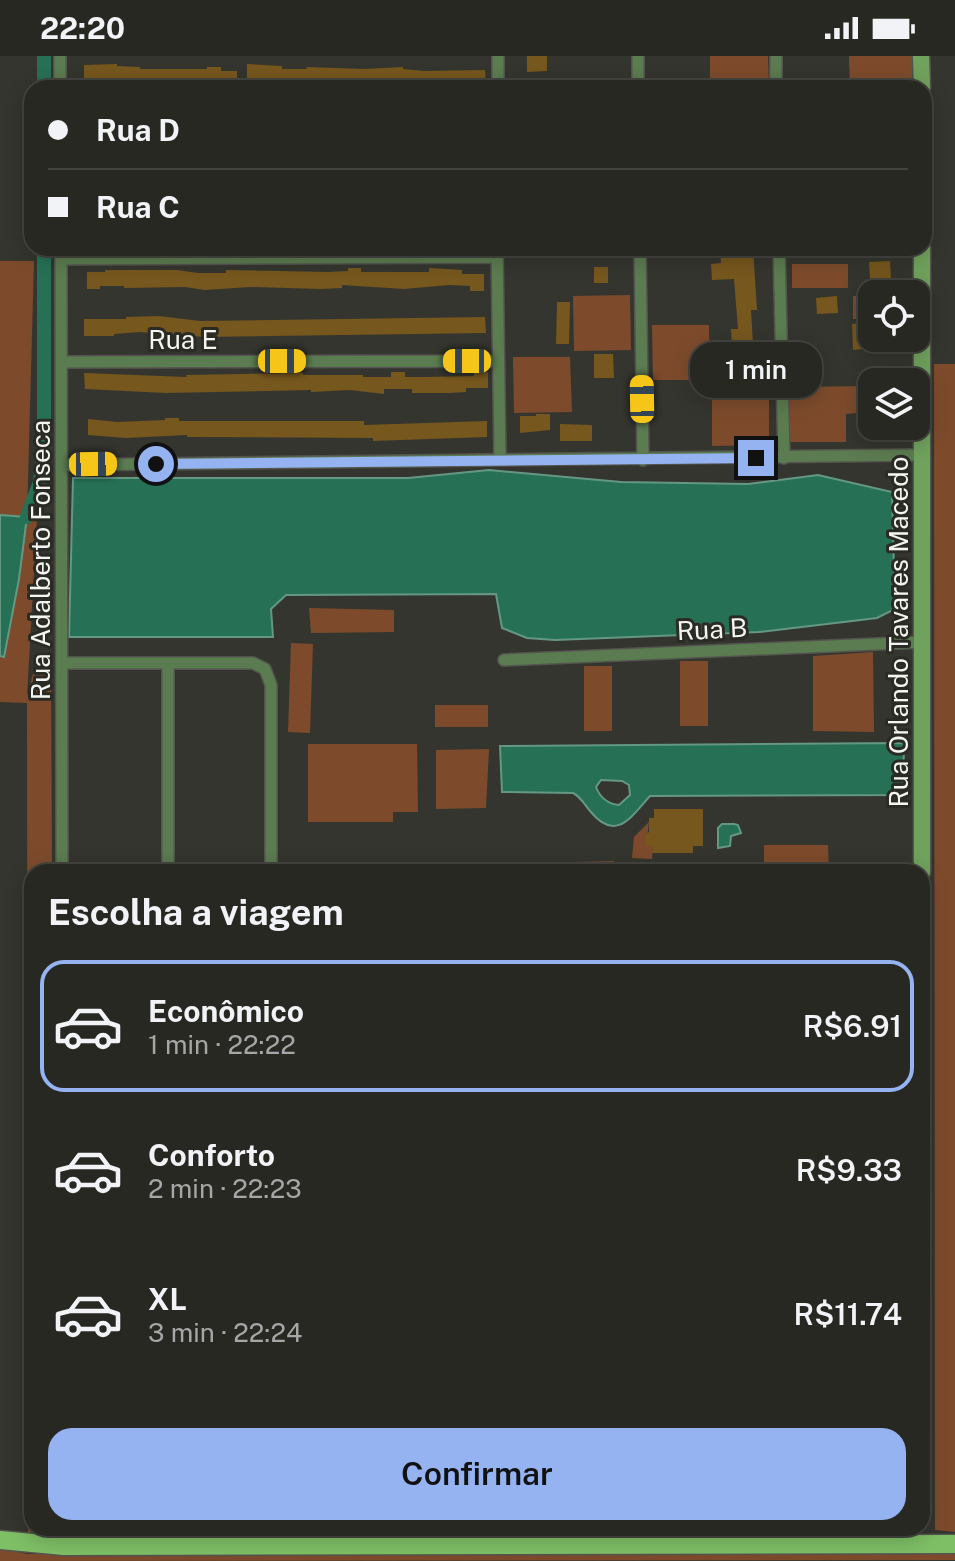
<!DOCTYPE html>
<html lang="pt">
<meta charset="utf-8">
<style>
:root{--surface:#282823;--page:#343430;--text:#f1f3f6;--muted:#a5a6a6;--line:#444441;--accent:#95b2f1}
body{margin:0;font-family:"Public Sans",sans-serif;background:var(--page);color:var(--text);height:100vh;display:flex;flex-direction:column;font-size:30px;white-space:nowrap}
*{box-sizing:border-box;margin:0}
p{font-size:26px;color:var(--muted)}
.icon{flex:none;width:44px;height:44px;fill:none;stroke:currentColor;stroke-width:2;stroke-linecap:round;stroke-linejoin:round}
.map{position:relative;flex:1;overflow:hidden}
.drawer{position:absolute;left:24px;top:808px;width:906px;height:672px;display:flex;flex-direction:column;background:var(--surface);border-radius:24px;box-shadow:0 4px 20px #0003,0 0 0 2px var(--line)}
.drawer>*{flex:none}
.hud{position:absolute;left:24px;top:24px;width:908px;height:176px;border-radius:24px;box-shadow:0 4px 20px #0003,0 0 0 2px var(--line);display:grid;align-content:center;height:176px;padding:0 24px;background:var(--surface)}
.buttons{position:absolute;left:858px;top:224px;display:grid;gap:16px}
.buttons a{display:grid;place-items:center;width:72px;height:72px;border-radius:16px;background:var(--surface);box-shadow:0 4px 20px #0003,0 0 0 2px var(--line);font-size:40px}
.end{position:absolute;width:36px;height:36px;margin:-18px;border:10px solid #95b2f1;background:#111;box-shadow:0 0 0 4px #111}
.from{border-radius:50%}
.bubble{position:absolute;height:56px;border-radius:24px;background:var(--surface);box-shadow:0 4px 20px #0003,0 0 0 2px var(--line);font-size:26px;font-weight:600;line-height:56px;text-align:center}
.car{position:absolute;width:24px;height:48px;margin:-24px -12px;border-radius:10px;box-shadow:0 0 6px 2px #0007;background:linear-gradient(#f5c518 24%,#345 0 40%,#f5c518 0 76%,#345 0 86%,#f5c518 0)}
.hud b{display:flex;align-items:center;gap:28px;height:76px;font-size:30px}
.hud b+b{border-top:2px solid var(--line)}
.hud i{width:20px;height:20px;background:var(--text)}
ul{padding:0;list-style:none}
li{display:flex;align-items:center;gap:24px;height:132px;margin:0 16px 12px;padding:0 8px;border:4px solid transparent;border-radius:24px}
li div{flex:1}
li b{display:block;font-size:30px}
li em{font-style:normal;font-weight:600}
li.current{border-color:var(--accent)}
li>.icon{width:72px;height:72px;stroke-width:1.5}
h2{padding:0 24px;font-size:36px;line-height:96px}
.action{display:flex;gap:16px;margin-top:auto;padding:16px 24px}
.action a{flex:1;height:92px;border-radius:24px;background:var(--accent);color:#111;font-size:32px;font-weight:600;line-height:92px;text-align:center}
.status{display:flex;justify-content:space-between;align-items:center;height:56px;padding:0 40px;background:var(--surface);direction:ltr}
.status svg{height:22px;fill:currentColor}
.map>svg:first-child{display:block}
.green{fill:#7d4b2c}
.water{fill:#267056;stroke:#649884;stroke-width:2;fill-rule:evenodd}
.lines{fill:none;stroke-linecap:round;stroke-linejoin:round}
.canal{stroke:#267056;stroke-width:14}
.building{fill:#76571d}
.street-casing{stroke:#54544e;stroke-width:14}
.secondary-casing{stroke:#54544e;stroke-width:19}
.primary-casing{stroke:#54544e;stroke-width:21}
.street{stroke:#5b7b50;stroke-width:11}
.secondary{stroke:#6fa25c;stroke-width:16}
.primary{stroke:#7ebf65;stroke-width:18}
.route{stroke:#95b2f1;stroke-width:10}
.labels{text-anchor:middle;dominant-baseline:central;stroke-width:6;stroke-linejoin:round;paint-order:stroke}
.street-label{font-size:26px;fill:#f4f4f0;stroke:#2b2b25}
</style>
<div class="status"><b>22:20</b><svg viewBox="0 0 49 12"><path d="M0 12V9h3v3zM5 12V6h3v6zM10 12V3h3v9zM15 12V0h3v12zM26 1h20v11H26zM47 4h2v5h-2z"/></svg></div>
<div class="map">
<svg width="955" height="1505" viewBox="0 0 955 1505">
<rect width="100%" height="100%" fill="#35352f"/>
<path class="green" d="M710 0H768L769 32H710Z
M849 0H912V32H850Z
M573 192H629V202H573Z
M0 205H34L27 461 0 459Z
M792 208H848V232H792Z
M630 239 631 294 574 295 573 240Z
M853 240H872V263H853Z
M652 269H709L710 324H653Z
M513 301H570L572 356 514 357Z
M934 308H955V1476L935 1474Z
M872 330V356L846 358V386H789L788 331Z
M712 334H769V389L712 390Z
M32 461 37 462 27 640 39 596 51 597 52 816H32V1472H56V1476H28L27 647 0 646V600H4L19 523 26 463Z
M309 552 394 554V576L311 577Z
M291 587 313 588 310 677 288 676Z
M873 596 874 676 813 675V600Z
M680 605H708V670H680Z
M584 610H612V675H584Z
M435 649H488V671H435Z
M308 688H417L418 756H393V766H308Z
M489 693 486 752 436 753V694Z
M649 766 646 790H653L652 803 632 802 634 781Z
M764 789H828L829 816H764Z
M614 805V816H573V806Z
M0 1492 27 1498 955 1497V1504L0 1505Z"/>
<path class="water" d="M489 414 621 426 748 428 818 419 892 436 895 553 877 562 759 576 555 584 527 582 502 572 496 538 286 539 271 553 273 581H69L73 422H408Z
M0 459 27 461 19 523 4 601 0 600Z
M904 687 903 739 650 740C631 761 616 787 590 755 584 748 581 741 573 737L502 736 500 690ZM601 724 622 725 629 729 630 739 619 749C608 748 600 741 596 731Z
M734 768 738 769 741 777 731 780 730 790 718 792V772L722 768Z"/>
<g class="lines">
<path class="canal" d="M44 32V0
M27 461 40 426 44 388V192"/>
</g>
<path class="building" d="M527 0H547V15L527 16Z
M117 8V10L140 11V13H207V11H221V15H237V31L223 32V27L145 30V27H126V24L84 26V9Z
M247 8 282 10V13H307L306 11 364 13 403 11V13L424 15 485 14 486 31H430L411 30V28H384V30L302 28V30H288V26L247 24Z
M720 192H753L757 254H751L753 289H749L751 323 730 324 729 307H733L731 273H738L734 223 712 224 711 208 721 207Z
M890 205 891 222 870 223 869 206Z
M594 211H608V227H594Z
M348 212H361V216H429V212L462 214V218H484V235H470V230L449 229 404 233 342 229V232L321 233 250 231 205 234 185 231 124 232V230H100V233H87V216H105V214H177L198 217H226V214L328 216 348 215Z
M837 240 838 257 817 258 816 242Z
M557 246H570L569 288H556Z
M159 260 200 265 485 261 486 277 205 281 140 276 114 278V280H84V263H126V261Z
M871 266 872 292 853 294 852 268Z
M594 298H613L614 322H594Z
M900 310 901 326H881L880 312Z
M391 316H405V321H425L474 320V316H488V332H466V336L449 337H412V333H384V338L350 334 311 336V334L166 337 85 333 84 317 187 321 186 319 303 317V319H363V321H391Z
M536 358H550V374L520 377V360H536Z
M165 362H179V365H364V369L487 365V381L373 385V382L187 381V379L126 382 88 379V363L117 366 165 364Z
M560 368 592 369V385H560Z
M654 753H703V790H693V797H652L653 790H646V778L649 776V762H654Z"/>
<g class="lines">
<defs>
<path id="street" d="M60 0V32
M638 0V32
M776 0V32
M498 32V0
M61 192 62 816
M497 192 500 403
M640 192 643 404
M779 192 784 402
M61 203 497 201
M61 306 498 305
M62 409 922 399
M504 604 923 586
M62 607H253L265 613 271 629V816
M168 816V608
M64 1472V1490
M167 1472V1490
M272 1472V1490
M846 1472 864 1488
M525 1487 553 1472"/>
<path id="secondary" d="M921 0 922 32
M922 816V192"/>
<path id="primary" d="M0 1484 64 1490 955 1488"/>
</defs>
<use href="#street" class="street-casing"/>
<use href="#secondary" class="secondary-casing"/>
<use href="#primary" class="primary-casing"/>
<use href="#street" class="street"/>
<use href="#secondary" class="secondary"/>
<use href="#primary" class="primary"/>
</g>
<g class="lines">
<path class="route" d="M156 408 756 402"/>
</g>
<g class="labels">
<g class="street-label">
<text x="183" y="283">Rua E</text>
<text transform="translate(40 504) rotate(-90)">Rua Adalberto Fonseca</text>
<text transform="translate(712 573) rotate(-3)">Rua B</text>
<text transform="translate(898 576) rotate(-90)">Rua Orlando Tavares Macedo</text>
</g>
</g>
</svg>
<div class="buttons">
<a><svg class="icon" aria-label="locate" viewBox="0 0 24 24"><circle cx="12" cy="12" r="6"/><path d="M12 2v4M12 18v4M2 12h4M18 12h4"/></svg></a>
<a><svg class="icon" aria-label="layers" viewBox="0 0 24 24"><path d="M12 4l9 5-9 5-9-5zM3 14l9 5 9-5"/></svg></a>
</div>
<i class="end from" style="left:156px;top:408px"></i>
<i class="end" style="left:756px;top:402px"></i>
<div class="bubble" style="left:690px;top:286px;width:132px">1 min</div>
<i class="car" style="left:282px;top:305px;rotate:90deg"></i>
<i class="car" style="left:467px;top:305px;rotate:270deg"></i>
<i class="car" style="left:642px;top:343px;rotate:359deg"></i>
<i class="car" style="left:93px;top:408px;rotate:89deg"></i>
<div class="hud">
<b><i class="from"></i>Rua D</b>
<b><i></i>Rua C</b>
</div>
<section class="drawer">
<h2>Escolha a viagem</h2>
<ul>
<li class="current"><svg class="icon" aria-label="car" viewBox="0 0 24 24"><path d="M5 17H2v-5l4-1 3-4h7l3 4 3 1v5h-3M9 17h6M6 11h13"/><circle cx="7" cy="17" r="2"/><circle cx="17" cy="17" r="2"/></svg><div><b>Econômico</b><p>1 min · 22:22</p></div><em>R$6.91</em></li>
<li><svg class="icon" aria-label="car" viewBox="0 0 24 24"><path d="M5 17H2v-5l4-1 3-4h7l3 4 3 1v5h-3M9 17h6M6 11h13"/><circle cx="7" cy="17" r="2"/><circle cx="17" cy="17" r="2"/></svg><div><b>Conforto</b><p>2 min · 22:23</p></div><em>R$9.33</em></li>
<li><svg class="icon" aria-label="car" viewBox="0 0 24 24"><path d="M5 17H2v-5l4-1 3-4h7l3 4 3 1v5h-3M9 17h6M6 11h13"/><circle cx="7" cy="17" r="2"/><circle cx="17" cy="17" r="2"/></svg><div><b>XL</b><p>3 min · 22:24</p></div><em>R$11.74</em></li>
</ul>
<div class="action"><a>Confirmar</a></div>
</section>
</div>
